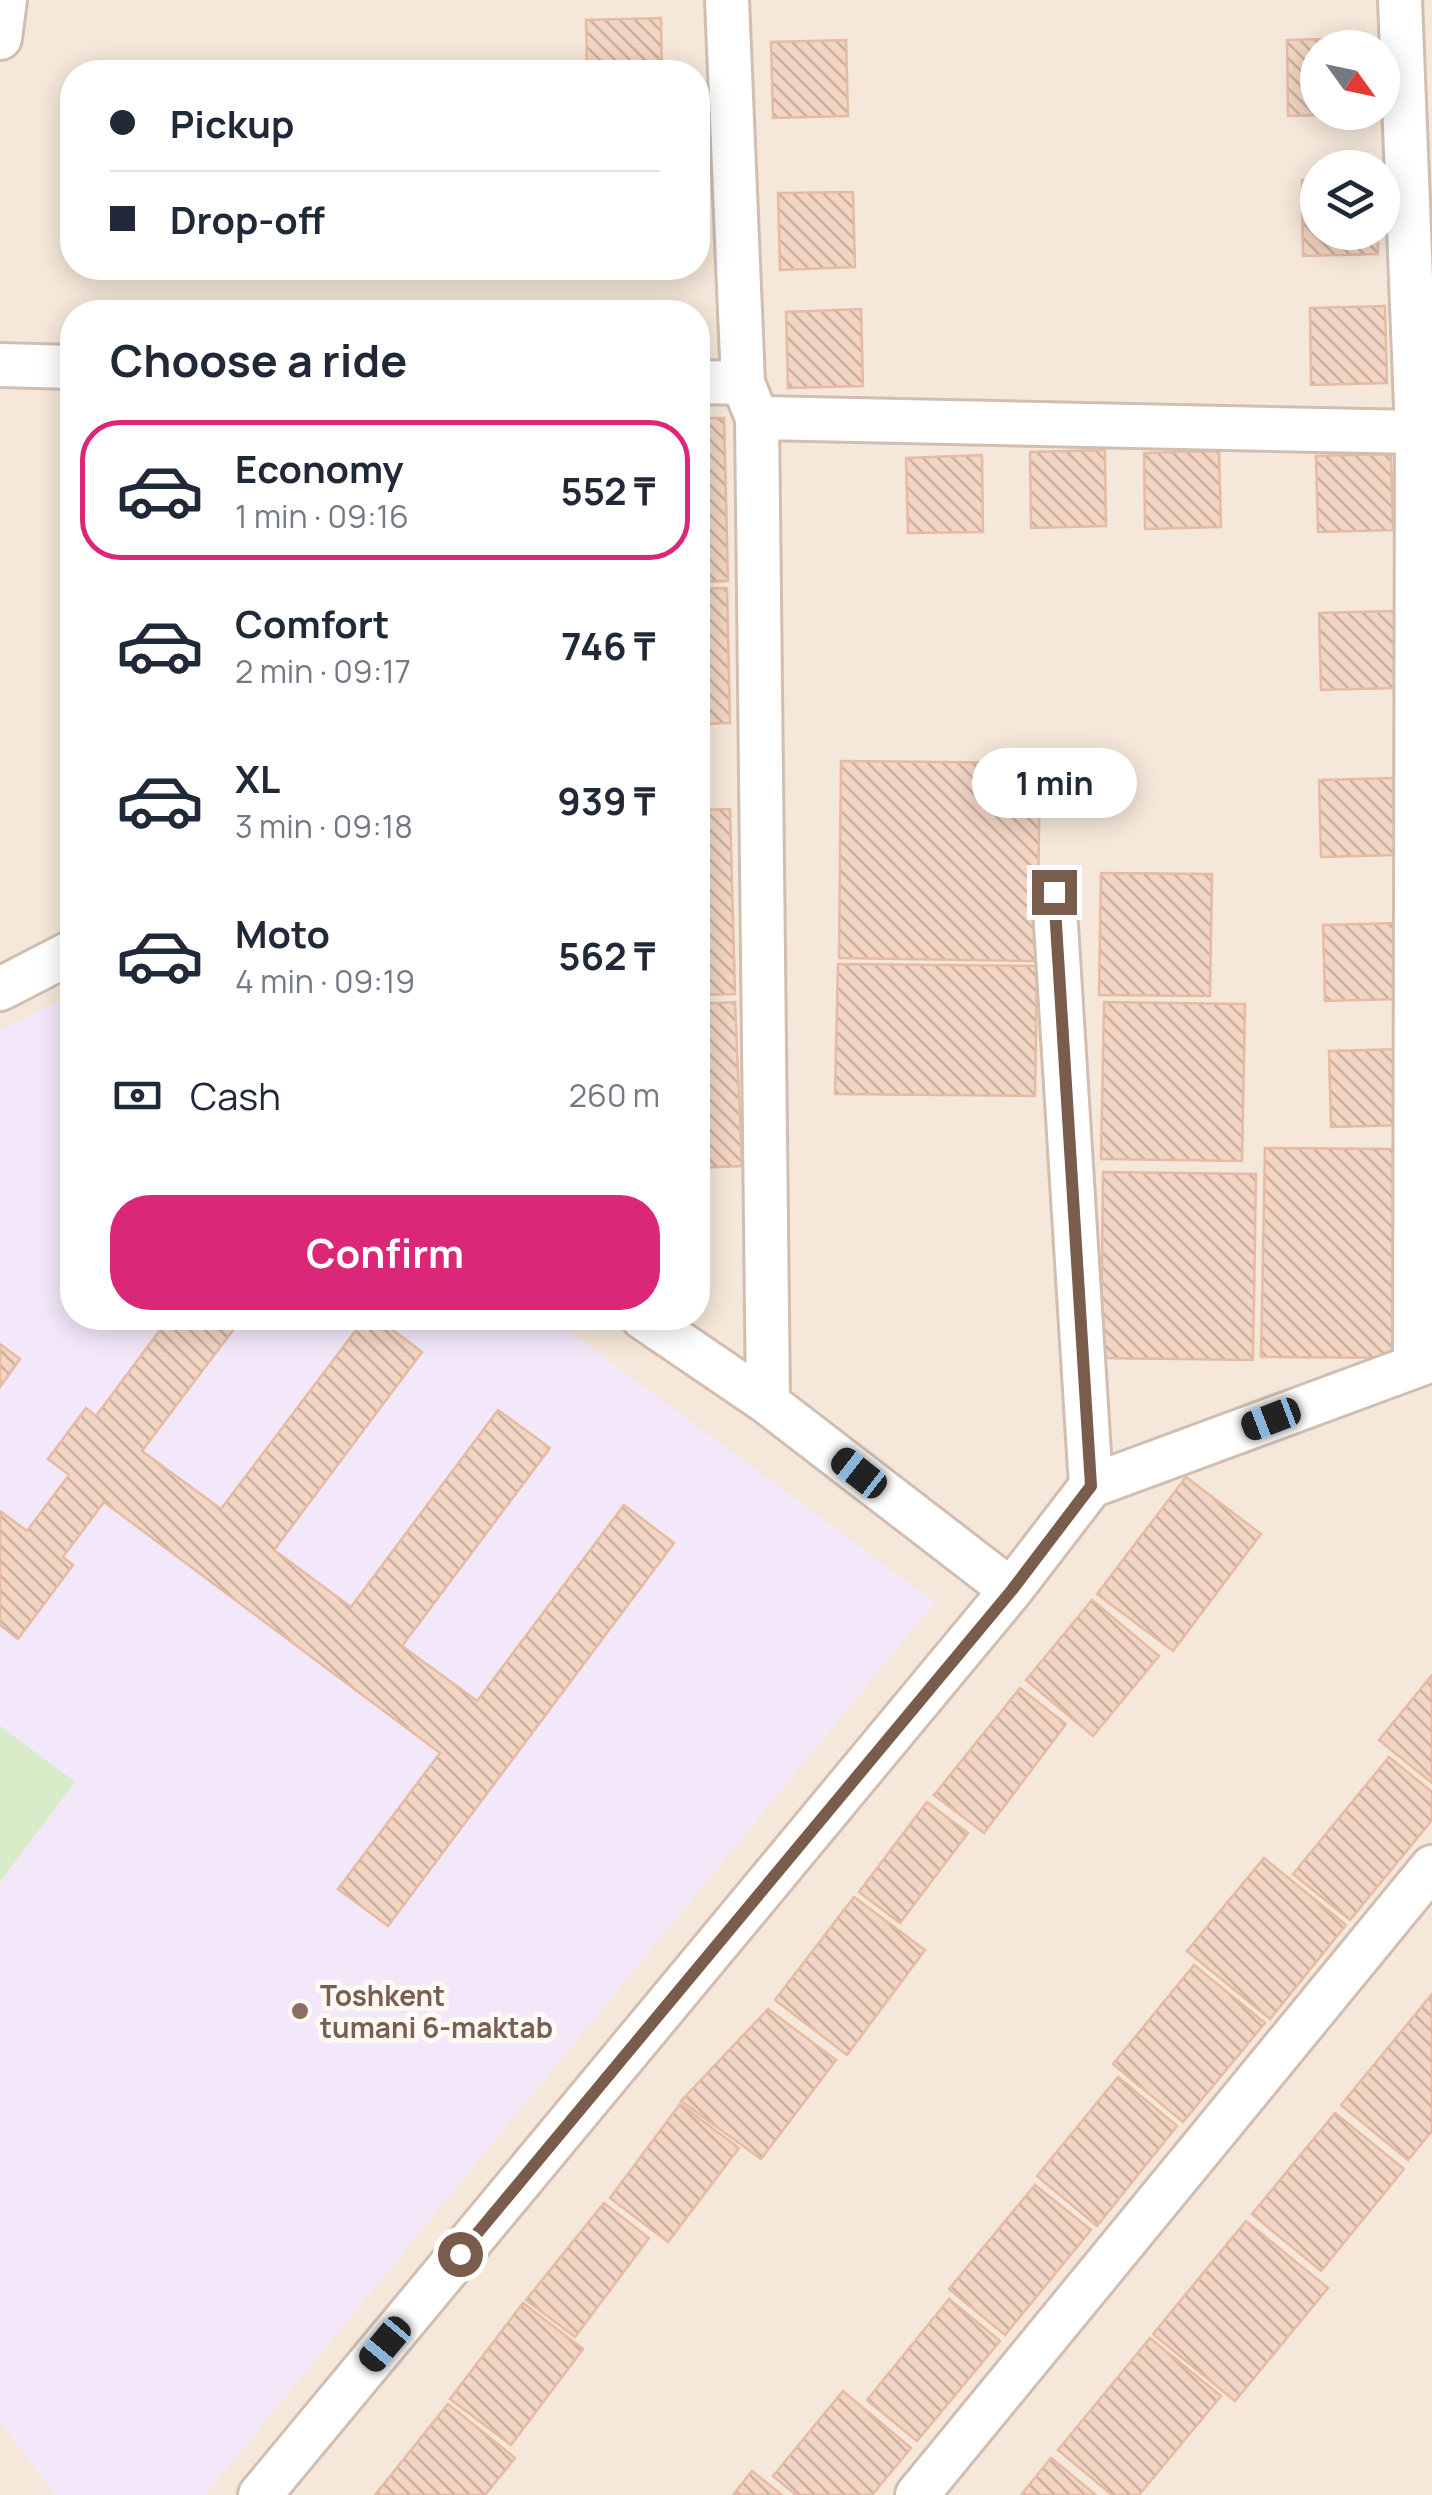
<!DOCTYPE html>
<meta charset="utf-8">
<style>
:root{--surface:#fff;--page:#f2f2f3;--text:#1f2937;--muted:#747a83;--line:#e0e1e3;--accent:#db2777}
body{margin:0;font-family:Manrope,sans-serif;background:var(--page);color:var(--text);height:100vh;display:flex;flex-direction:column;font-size:38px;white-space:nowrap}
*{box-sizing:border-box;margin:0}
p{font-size:32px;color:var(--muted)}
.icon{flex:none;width:55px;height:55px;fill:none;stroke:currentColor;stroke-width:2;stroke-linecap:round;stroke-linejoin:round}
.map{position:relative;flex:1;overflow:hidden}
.side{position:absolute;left:60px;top:300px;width:650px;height:1030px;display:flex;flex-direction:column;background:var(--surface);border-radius:40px;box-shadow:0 5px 25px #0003}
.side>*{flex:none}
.top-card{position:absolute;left:60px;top:60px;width:650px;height:220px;border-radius:40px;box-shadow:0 5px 25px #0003;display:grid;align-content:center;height:220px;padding:0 50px;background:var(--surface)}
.needle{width:65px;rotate:123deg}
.controls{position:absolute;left:1300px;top:30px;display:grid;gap:20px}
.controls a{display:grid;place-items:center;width:100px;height:100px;border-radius:50%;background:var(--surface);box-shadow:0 5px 25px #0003;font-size:50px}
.end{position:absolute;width:45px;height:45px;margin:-22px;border:12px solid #7a5c4d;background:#fff;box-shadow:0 0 0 5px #fff}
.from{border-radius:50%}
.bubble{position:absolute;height:70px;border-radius:35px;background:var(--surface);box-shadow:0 5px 25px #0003;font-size:32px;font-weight:700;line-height:70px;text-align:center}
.car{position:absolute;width:30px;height:60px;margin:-30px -15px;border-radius:12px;box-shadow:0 0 8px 2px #0007;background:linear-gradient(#222 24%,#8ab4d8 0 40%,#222 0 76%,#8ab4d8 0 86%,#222 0)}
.top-card b{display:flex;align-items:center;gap:35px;height:95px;font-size:38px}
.top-card b+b{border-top:2px solid var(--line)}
.top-card i{width:25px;height:25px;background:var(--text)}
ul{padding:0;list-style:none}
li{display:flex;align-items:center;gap:30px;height:140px;margin:0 20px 15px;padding:0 30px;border:5px solid transparent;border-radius:40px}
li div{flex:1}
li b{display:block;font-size:38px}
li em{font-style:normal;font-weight:700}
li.on{border-color:var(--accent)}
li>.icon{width:90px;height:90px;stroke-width:1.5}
h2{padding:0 50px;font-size:45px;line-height:120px}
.pay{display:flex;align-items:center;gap:25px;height:110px;padding:0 50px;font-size:38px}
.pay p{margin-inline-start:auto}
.primary-button{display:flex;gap:20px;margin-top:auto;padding:20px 50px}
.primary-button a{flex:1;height:115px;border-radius:40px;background:var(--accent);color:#fff;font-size:40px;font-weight:700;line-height:115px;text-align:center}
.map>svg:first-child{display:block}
.residential{fill:#f5e8da;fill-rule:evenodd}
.education{fill:#f3e8fa}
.grass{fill:#d8ecc9}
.building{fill:url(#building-back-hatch);stroke:#e6bba3;stroke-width:2.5}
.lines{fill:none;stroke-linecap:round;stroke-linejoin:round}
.minor-casing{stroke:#d1beb0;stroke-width:48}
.minor{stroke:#fff;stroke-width:42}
.route{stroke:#7a5c4d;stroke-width:12}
.education-dot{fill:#8d6e63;stroke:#fffaf3;stroke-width:4}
.labels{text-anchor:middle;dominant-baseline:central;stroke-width:10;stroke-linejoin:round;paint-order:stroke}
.education-label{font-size:28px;font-weight:bold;fill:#785e54;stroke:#fffaf3;text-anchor:start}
</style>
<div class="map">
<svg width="1432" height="2495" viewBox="0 0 1432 2495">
<defs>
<pattern id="building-back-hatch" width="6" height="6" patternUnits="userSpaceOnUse" patternTransform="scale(2.5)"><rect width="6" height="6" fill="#f3d5c3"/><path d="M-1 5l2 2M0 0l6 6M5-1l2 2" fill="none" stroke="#cab0a1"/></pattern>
</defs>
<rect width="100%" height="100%" fill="#fdf6ec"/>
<path class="residential" d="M0 0H1432V2495H0ZM1318 48H1382V112H1318ZM72 72H698V268H72ZM1318 168H1382V232H1318ZM72 312H698V1318H72Z"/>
<path class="education" d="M72 995V1318H551L935 1602 205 2495H55L0 2421V1030Z"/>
<path class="grass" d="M0 1726 75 1782 0 1882Z"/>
<path class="building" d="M661 18 662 72H587L586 20Z
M1362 38V48H1318V112L1363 114 1288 116 1287 40Z
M846 40 848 116 773 118 771 42Z
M1318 179V232H1378V254L1303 256 1302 180Z
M853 192 855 267 780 270 778 193Z
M1385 306 1387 383 1311 385 1310 308Z
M861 309 863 386 788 388 786 312Z
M698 418H724L728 581 698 582Z
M69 421H72V526H69Z
M1105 450 1106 526 1031 528 1030 452Z
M1219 451 1221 527 1145 529 1144 453Z
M1391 454 1393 530 1318 532 1316 456Z
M982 455 983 532 908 533 906 458Z
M727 588 730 723 698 724V589Z
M1394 611 1395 688 1321 690 1319 613Z
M841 761 1040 763 1037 961 839 958Z
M1394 778 1396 855 1321 857 1319 780Z
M730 809 735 994 698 995V810Z
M1101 873 1212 874 1210 996 1099 995Z
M1398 923 1400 999 1325 1001 1323 925Z
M838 964 1037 966 1035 1096 835 1094Z
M735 1002 742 1166 698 1168V1004Z
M1104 1002 1245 1004 1242 1161 1101 1159Z
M1404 1049 1406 1125 1331 1127 1329 1051Z
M1265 1148 1398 1149 1395 1358 1261 1357Z
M1103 1172 1256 1174 1253 1360 1101 1358Z
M169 1318H242L142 1451 221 1509 365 1318H377L422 1352 274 1550 351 1607 498 1410 550 1448 402 1646 477 1701 624 1505 674 1543 388 1926 338 1889 440 1753 104 1502 63 1557 73 1565 18 1639 0 1625V1511L27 1531 69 1475 48 1459 86 1408 96 1416Z
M0 1344 20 1359 0 1387Z
M1186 1477 1261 1534 1173 1651 1097 1594Z
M1092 1600 1159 1656 1093 1736 1026 1680Z
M1432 1675V1783L1379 1740Z
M1020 1688 1066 1724 984 1833 934 1795Z
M1389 1757 1432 1792V1820L1350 1920 1293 1874Z
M927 1802 968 1833 900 1923 859 1892Z
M1264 1858 1346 1925 1270 2019 1187 1951Z
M854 1897 925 1950 847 2055 775 2000Z
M1194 1965 1265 2023 1183 2122 1113 2064Z
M1432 1994V2131L1408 2160 1341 2105Z
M768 2009 836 2060 761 2159 681 2101Z
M1118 2077 1177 2126 1097 2226 1037 2176Z
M680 2104 739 2148 668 2242 610 2198Z
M1335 2113 1404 2169 1321 2271 1252 2214Z
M1035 2185 1091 2230 1005 2335 949 2289Z
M604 2203 649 2238 575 2337 526 2300Z
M1246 2221 1328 2288 1235 2401 1153 2334Z
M949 2299 1000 2341 917 2441 867 2400Z
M523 2303 583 2349 511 2445 450 2399Z
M1150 2338 1221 2396 1139 2495H1112L1058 2450Z
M843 2391 911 2448 872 2495H796L773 2476Z
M448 2404 515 2458 485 2495H375Z
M1051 2458 1096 2495H1021Z
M752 2471 782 2495H733Z"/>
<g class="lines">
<defs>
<path id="minor" d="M727 0 743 383 757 418 768 1403
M1400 0 1417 432 1415 1365
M0 38 5 0
M0 365 72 367
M698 382 743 383
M757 418 1417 432
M1054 893 1091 1486
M0 989 72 952
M643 1318 768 1403 1011 1590
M260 2495 1011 1590 1091 1486 1432 1360
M917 2495 1432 1867"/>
</defs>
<use href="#minor" class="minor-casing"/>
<use href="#minor" class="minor"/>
</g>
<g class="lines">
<path class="route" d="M460 2254 1012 1590 1091 1486 1054 892"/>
</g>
<circle class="education-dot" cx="300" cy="2011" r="10"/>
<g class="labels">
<g class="education-label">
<text x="320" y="1995">Toshkent<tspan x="320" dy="32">tumani 6-maktab</tspan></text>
</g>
</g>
</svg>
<div class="controls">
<a><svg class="needle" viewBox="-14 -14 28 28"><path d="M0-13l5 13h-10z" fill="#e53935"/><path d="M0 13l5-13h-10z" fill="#747a83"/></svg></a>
<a><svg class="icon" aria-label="layers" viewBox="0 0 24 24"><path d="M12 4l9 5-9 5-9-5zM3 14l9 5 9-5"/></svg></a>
</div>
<i class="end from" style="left:460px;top:2254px"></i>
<i class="end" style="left:1054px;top:892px"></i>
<div class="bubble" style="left:972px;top:748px;width:165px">1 min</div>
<i class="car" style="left:1271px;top:1419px;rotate:249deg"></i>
<i class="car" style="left:859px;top:1473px;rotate:308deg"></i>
<i class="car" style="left:385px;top:2344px;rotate:220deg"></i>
<div class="top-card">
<b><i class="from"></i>Pickup</b>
<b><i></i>Drop-off</b>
</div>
<section class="side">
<h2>Choose a ride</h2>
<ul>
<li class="on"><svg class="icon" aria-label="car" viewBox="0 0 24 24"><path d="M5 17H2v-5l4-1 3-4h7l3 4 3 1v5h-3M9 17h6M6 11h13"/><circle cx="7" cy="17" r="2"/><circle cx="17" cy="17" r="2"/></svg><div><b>Economy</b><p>1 min · 09:16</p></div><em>552 ₸</em></li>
<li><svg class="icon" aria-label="car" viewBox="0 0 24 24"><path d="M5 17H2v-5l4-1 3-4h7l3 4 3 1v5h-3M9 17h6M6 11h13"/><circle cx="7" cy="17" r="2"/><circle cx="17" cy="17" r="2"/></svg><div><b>Comfort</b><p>2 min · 09:17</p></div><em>746 ₸</em></li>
<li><svg class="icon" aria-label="car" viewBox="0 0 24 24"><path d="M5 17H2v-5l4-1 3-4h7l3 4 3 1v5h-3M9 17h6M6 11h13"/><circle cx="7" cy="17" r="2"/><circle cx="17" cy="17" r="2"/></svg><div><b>XL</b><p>3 min · 09:18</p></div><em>939 ₸</em></li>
<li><svg class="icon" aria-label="car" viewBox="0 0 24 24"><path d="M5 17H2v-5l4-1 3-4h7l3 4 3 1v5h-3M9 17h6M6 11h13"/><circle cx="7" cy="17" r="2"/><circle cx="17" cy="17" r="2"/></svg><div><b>Moto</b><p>4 min · 09:19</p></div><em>562 ₸</em></li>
</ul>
<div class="pay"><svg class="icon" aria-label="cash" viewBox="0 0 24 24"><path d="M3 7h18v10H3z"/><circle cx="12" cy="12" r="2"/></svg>Cash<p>260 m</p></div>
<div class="primary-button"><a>Confirm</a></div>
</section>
</div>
